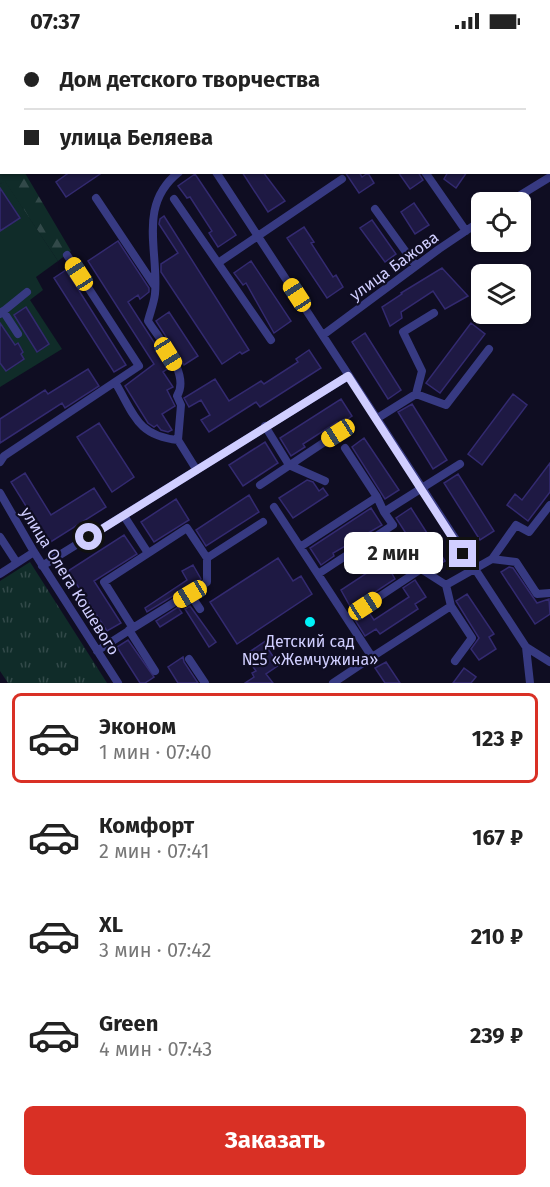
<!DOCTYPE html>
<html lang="ru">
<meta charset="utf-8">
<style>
:root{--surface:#fff;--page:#f6f6f6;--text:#222;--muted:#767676;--line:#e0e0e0;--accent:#d93025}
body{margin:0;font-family:"Fira Sans",sans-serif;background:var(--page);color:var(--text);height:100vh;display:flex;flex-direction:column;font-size:22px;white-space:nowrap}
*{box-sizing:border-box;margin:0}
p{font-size:20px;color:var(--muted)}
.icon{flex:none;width:33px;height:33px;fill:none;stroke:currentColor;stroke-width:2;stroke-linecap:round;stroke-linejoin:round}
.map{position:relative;height:641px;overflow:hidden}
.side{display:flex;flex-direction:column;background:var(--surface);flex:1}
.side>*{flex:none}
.top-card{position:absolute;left:0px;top:0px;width:550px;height:132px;box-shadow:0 2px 4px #0004;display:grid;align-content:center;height:132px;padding:0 24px;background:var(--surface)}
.tools{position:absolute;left:471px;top:150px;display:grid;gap:12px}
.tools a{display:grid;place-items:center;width:60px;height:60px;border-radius:9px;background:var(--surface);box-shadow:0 2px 4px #0004;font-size:30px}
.end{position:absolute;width:27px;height:27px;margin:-14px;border:8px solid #d0ceff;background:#111;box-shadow:0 0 0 3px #111}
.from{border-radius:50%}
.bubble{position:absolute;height:42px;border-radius:9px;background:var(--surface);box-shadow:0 2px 4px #0004;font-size:20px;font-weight:700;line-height:42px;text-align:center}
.car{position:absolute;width:18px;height:36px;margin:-18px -9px;border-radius:8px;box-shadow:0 0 4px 2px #0007;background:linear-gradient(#f5c518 24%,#345 0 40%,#f5c518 0 76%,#345 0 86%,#f5c518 0)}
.top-card b{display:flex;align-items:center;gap:21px;height:57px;font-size:22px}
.top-card b+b{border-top:2px solid var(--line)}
.top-card i{width:15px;height:15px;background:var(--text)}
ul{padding:10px 0 0;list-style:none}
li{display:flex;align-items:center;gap:18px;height:90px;margin:0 12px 9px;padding:0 12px;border:3px solid transparent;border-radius:9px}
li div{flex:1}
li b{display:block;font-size:22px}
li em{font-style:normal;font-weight:700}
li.selected{border-color:var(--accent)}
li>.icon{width:54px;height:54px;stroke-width:1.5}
.action{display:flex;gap:12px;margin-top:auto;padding:12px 24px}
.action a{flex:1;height:69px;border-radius:9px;background:var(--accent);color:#fff;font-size:24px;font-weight:700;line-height:69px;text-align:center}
.status{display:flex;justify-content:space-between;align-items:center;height:42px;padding:0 30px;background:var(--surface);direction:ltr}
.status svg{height:16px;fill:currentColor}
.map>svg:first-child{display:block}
.forest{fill:url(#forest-firs)}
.park{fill:url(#park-tufts)}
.pitch{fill:#102c29}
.building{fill:#1e1943;stroke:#332a70;stroke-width:1.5}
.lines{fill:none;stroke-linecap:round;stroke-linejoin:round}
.minor{stroke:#373a82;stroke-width:8}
.route{stroke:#d0ceff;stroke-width:8}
.poi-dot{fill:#00f2f9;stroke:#0f0d22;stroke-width:2}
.labels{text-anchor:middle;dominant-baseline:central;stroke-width:4.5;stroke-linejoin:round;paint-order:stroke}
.street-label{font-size:16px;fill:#d0ceff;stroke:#0f0d22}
.poi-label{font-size:16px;fill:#d0ceff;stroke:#0f0d22}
</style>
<div class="status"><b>07:37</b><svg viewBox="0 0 49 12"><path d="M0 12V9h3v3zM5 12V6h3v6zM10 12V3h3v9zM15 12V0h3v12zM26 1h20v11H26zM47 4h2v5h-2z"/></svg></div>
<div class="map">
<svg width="550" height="641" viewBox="0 0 550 641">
<defs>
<pattern id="forest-firs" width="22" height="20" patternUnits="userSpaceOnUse" patternTransform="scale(1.5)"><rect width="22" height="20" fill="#102c29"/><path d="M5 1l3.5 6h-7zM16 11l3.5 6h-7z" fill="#324949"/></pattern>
<pattern id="park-tufts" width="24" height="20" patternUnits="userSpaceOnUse" patternTransform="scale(1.5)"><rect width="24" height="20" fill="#102c29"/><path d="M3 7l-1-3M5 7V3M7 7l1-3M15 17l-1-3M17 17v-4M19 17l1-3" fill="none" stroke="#324949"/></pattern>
</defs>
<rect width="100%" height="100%" fill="#0f0d22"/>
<path class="forest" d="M0 87 2 130 25 131 71 209 58 219 5 140 0 142Z"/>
<path class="park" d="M30 520 107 641H8L0 629V539Z"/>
<path class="pitch" d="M5 139 58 219 36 235 43 248 30 258 62 307 0 345V142Z"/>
<path class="building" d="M70 130H103L66 155 56 140Z
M242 130H263L285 159 268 170Z
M345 130H359L362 135 368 131 374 141 359 151Z
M398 130H418L423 138 410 147Z
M448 130H467L456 146 444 137Z
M195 132 236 193 218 205 209 191 212 189 190 155 187 156 178 144Z
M0 146 20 176 0 189Z
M414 161 429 183 415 192 401 170Z
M164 174 249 308 242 312 240 310 222 322 161 230V222L178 211 159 182 160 177Z
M372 178 396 212 385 220 360 186Z
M304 185 314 200 311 201 333 235 336 233 343 245 327 256 287 196Z
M118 199 149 246V250L140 257 138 253 128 260 170 325 163 330 173 345 167 348 175 364 162 372 172 388 168 390 161 388 157 383 154 385 148 381 125 344 154 322 88 219Z
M251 219 291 279 274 291 246 241 243 243 234 231Z
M442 226 468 254 445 267 433 249 401 270 402 276 390 284 382 265 402 252 401 251Z
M66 228 126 323 114 330 54 236Z
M26 265 49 302 37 310 14 273Z
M169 270 198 314 184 323 156 279Z
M0 281 15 303 18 301 23 310 21 312 24 317 6 329 0 321Z
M471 281 485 292 440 351 426 341Z
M365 291 401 348 388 357 352 300Z
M309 308 321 326 260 365 256 360 209 390 201 378 210 373 201 358 189 365 184 356 215 337 229 359 261 339 264 342 298 320 296 317Z
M88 327 99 344 65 366 62 361 0 401V377L45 348 48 352Z
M513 352 527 363 482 423 468 412Z
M341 357 352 374 339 383 337 380 303 402 305 405 291 414 280 396Z
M412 362 447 418 433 427 398 370Z
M99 381 134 435 112 450 77 395Z
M364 396 399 448 385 457 352 405Z
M265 400 278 421 243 444 229 423Z
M550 421V450L528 479 507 463 515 452 522 458Z
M25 431 51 473 94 446 106 465 49 501 11 440Z
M458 432 494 489 480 498 444 441Z
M307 438 313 440 319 449 323 446 328 453 293 476 279 456Z
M249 453 259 470 206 504 196 488Z
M176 457 189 478 154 500 141 480Z
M371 466 382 483 333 511 334 514 321 523 310 506Z
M411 466 445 519 432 527 427 524 396 476Z
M124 493 137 512 94 539 121 581 107 589 68 529Z
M278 516 293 539 301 534 312 552 237 602 210 560Z
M385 519 395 537 351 566 341 548Z
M193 523 201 537 147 570 145 566 187 538 182 529Z
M509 525 513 526 537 561 549 557 550 572 535 582 501 530Z
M415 538 426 555 415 562 418 567 380 592 376 587 365 594 355 578 368 569 374 578 409 555 403 546Z
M467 552 494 592 489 595 496 607 479 618 471 607 479 596 456 559Z
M190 564 216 600 209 605 185 567Z
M178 565 182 571 160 585 156 579Z
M128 598 154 635 145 641H140L117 605Z
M267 598 272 605 268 607 279 623 266 632 273 641H245L254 635 252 631 256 629 245 613Z
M183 615 184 620 198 641H178L168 625Z
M386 620 400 641H385L375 626Z
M464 626 476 635 471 641H453Z"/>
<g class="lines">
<path class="minor" d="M101 0 103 2
M475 0 476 2
M300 2 302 0
M425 2 426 0
M549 109 550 110
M179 130C137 163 159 209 155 252 154 261 150 271 148 279 159 297 191 332 177 354L181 363 178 398 196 427
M216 130 526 605 550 620
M425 130 466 189
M96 156 154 243
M174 157 218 221
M509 160 550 135
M375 167 416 224
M67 213 139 324 115 340C134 372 137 394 178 398
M3 269 18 292
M0 272 27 250
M323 293 439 207 482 178
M271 298 218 221 342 137
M416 352 446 363 489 307
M376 377 416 352 422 329 403 290 434 271
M265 384 289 423 325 439
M345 406 377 455
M0 420 4 414 115 340
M260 443 338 391
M0 451 34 510 118 641
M274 465 372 615 333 641
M124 474 148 511
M0 495 17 521
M300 505 377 455 384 470 460 422
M207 516 263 480
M492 517 516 520 537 552 550 551
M42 524 348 334
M0 532 34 510
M318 532 393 483 384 470
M190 552 200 567
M451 564 472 596 455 619
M347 576 421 527 446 543
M129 588 155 629
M526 605 530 641
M97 609 133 586 104 540 187 486 207 516V540L133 586
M372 615 451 564 446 543 492 517 516 483 529 490 550 463
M189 617 205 641"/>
</g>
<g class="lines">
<path class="route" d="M89 495 348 334 463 512"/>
</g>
<circle class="poi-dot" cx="310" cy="580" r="6"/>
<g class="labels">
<g class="street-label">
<text transform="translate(394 224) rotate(-36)">улица Бажова</text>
<text transform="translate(70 539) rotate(58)">улица Олега Кошевого</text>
</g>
<g class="poi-label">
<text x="310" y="599">Детский сад<tspan x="310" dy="18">№5 «Жемчужина»</tspan></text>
</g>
</g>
</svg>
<div class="tools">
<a><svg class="icon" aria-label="locate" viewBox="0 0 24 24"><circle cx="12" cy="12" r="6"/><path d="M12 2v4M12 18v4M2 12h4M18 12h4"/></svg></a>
<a><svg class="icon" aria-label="layers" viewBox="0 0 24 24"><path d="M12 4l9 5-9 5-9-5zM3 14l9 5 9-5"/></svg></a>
</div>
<i class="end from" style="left:89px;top:495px"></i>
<i class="end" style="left:463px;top:512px"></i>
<div class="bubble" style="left:344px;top:490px;width:99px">2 мин</div>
<i class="car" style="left:79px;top:232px;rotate:327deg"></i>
<i class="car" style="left:297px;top:253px;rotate:327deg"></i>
<i class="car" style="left:168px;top:312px;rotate:148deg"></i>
<i class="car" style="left:338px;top:391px;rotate:238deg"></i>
<i class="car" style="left:190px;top:552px;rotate:239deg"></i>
<i class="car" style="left:365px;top:564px;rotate:57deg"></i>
<div class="top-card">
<b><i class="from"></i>Дом детского творчества</b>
<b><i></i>улица Беляева</b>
</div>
</div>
<section class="side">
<ul>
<li class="selected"><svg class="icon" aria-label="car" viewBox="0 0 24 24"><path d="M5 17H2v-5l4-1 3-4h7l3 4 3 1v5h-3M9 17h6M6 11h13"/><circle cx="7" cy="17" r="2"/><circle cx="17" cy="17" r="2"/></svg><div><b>Эконом</b><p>1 мин · 07:40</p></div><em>123 ₽</em></li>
<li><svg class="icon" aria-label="car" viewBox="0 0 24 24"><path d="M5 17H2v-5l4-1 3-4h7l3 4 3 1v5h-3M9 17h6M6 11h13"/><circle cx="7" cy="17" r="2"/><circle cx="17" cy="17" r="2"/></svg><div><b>Комфорт</b><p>2 мин · 07:41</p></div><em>167 ₽</em></li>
<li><svg class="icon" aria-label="car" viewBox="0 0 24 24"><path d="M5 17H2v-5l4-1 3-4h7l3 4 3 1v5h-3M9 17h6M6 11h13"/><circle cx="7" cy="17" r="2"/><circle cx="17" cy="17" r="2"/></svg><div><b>XL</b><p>3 мин · 07:42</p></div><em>210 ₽</em></li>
<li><svg class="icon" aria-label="car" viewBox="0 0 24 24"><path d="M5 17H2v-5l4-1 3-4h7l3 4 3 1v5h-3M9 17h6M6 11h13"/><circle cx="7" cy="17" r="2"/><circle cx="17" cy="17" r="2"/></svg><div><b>Green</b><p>4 мин · 07:43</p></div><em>239 ₽</em></li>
</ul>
<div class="action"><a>Заказать</a></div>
</section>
